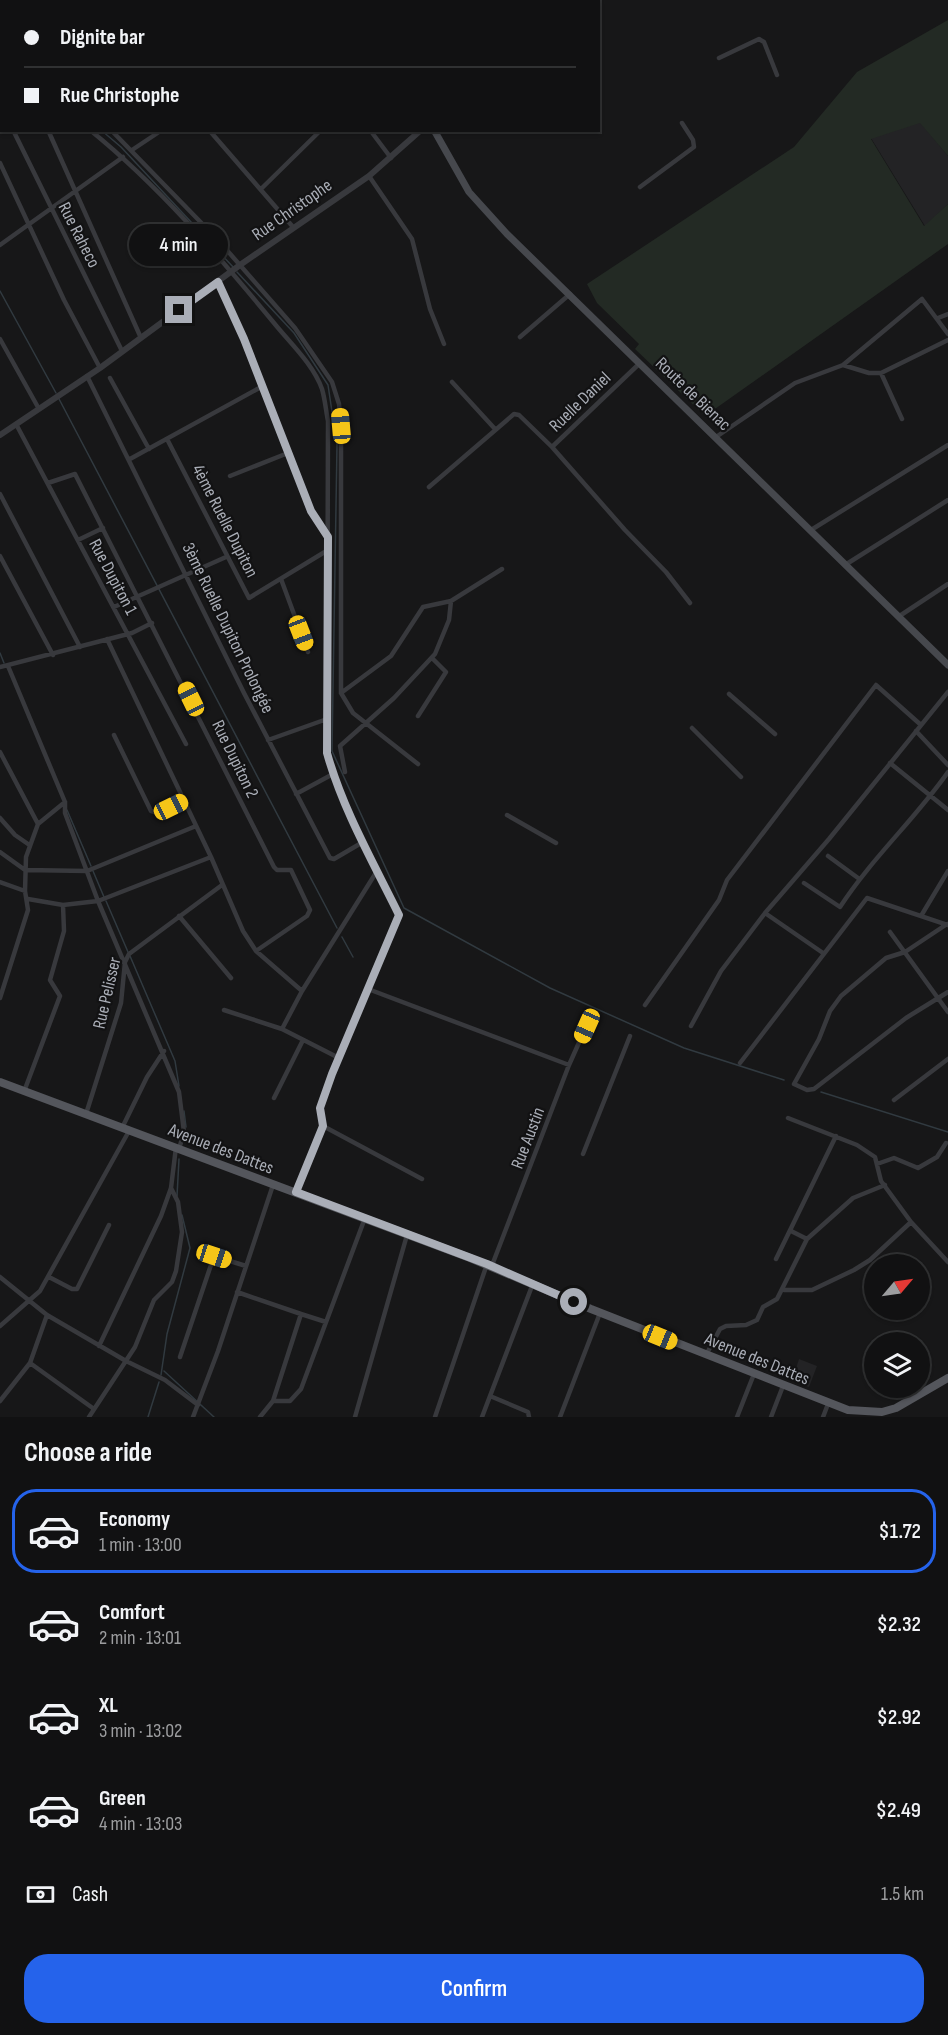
<!DOCTYPE html>
<meta charset="utf-8">
<style>
:root{--surface:#111112;--page:#1a1a1b;--text:#f1f3f6;--muted:#9c9d9f;--line:#303132;--accent:#2563eb}
body{margin:0;font-family:"Sofia Sans Condensed",sans-serif;background:var(--page);color:var(--text);height:100vh;display:flex;flex-direction:column;font-size:22px;white-space:nowrap}
*{box-sizing:border-box;margin:0}
p{font-size:20px;color:var(--muted)}
.icon{flex:none;width:33px;height:33px;fill:none;stroke:currentColor;stroke-width:2;stroke-linecap:round;stroke-linejoin:round}
.map{position:relative;height:1417px;overflow:hidden}
.drawer{display:flex;flex-direction:column;background:var(--surface);flex:1}
.drawer>*{flex:none}
.hud{position:absolute;left:0px;top:0px;width:600px;height:132px;box-shadow:0 2px 4px #0004,0 0 0 2px var(--line);display:grid;align-content:center;height:132px;padding:0 24px;background:var(--surface)}
.needle{width:39px;rotate:61deg}
.buttons{position:absolute;left:864px;top:1254px;display:grid;gap:12px}
.buttons a{display:grid;place-items:center;width:66px;height:66px;border-radius:50%;background:var(--surface);box-shadow:0 2px 4px #0004,0 0 0 2px var(--line);font-size:30px}
.end{position:absolute;width:27px;height:27px;margin:-14px;border:8px solid #aaaeb7;background:#111;box-shadow:0 0 0 3px #111}
.from{border-radius:50%}
.bubble{position:absolute;height:42px;border-radius:21px;background:var(--surface);box-shadow:0 2px 4px #0004,0 0 0 2px var(--line);font-size:20px;font-weight:600;line-height:42px;text-align:center}
.car{position:absolute;width:18px;height:36px;margin:-18px -9px;border-radius:8px;box-shadow:0 0 4px 2px #0007;background:linear-gradient(#f5c518 24%,#345 0 40%,#f5c518 0 76%,#345 0 86%,#f5c518 0)}
.hud b{display:flex;align-items:center;gap:21px;height:57px;font-size:22px}
.hud b+b{border-top:2px solid var(--line)}
.hud i{width:15px;height:15px;background:var(--text)}
ul{padding:0;list-style:none}
li{display:flex;align-items:center;gap:18px;height:84px;margin:0 12px 9px;padding:0 12px;border:3px solid transparent;border-radius:24px}
li div{flex:1}
li b{display:block;font-size:22px}
li em{font-style:normal;font-weight:600}
li.on{border-color:var(--accent)}
li>.icon{width:54px;height:54px;stroke-width:1.5}
h2{padding:0 24px;font-size:27px;line-height:72px}
.pay{display:flex;align-items:center;gap:15px;height:66px;padding:0 24px;font-size:22px}
.pay p{margin-inline-start:auto}
.primary-button{display:flex;gap:12px;margin-top:auto;padding:12px 24px}
.primary-button a{flex:1;height:69px;border-radius:24px;background:var(--accent);color:#fff;font-size:24px;font-weight:600;line-height:69px;text-align:center}
.map>svg:first-child{display:block}
.built{fill:#232325}
.green{fill:#232a24}
.lines{fill:none;stroke-linecap:round;stroke-linejoin:round}
.stream{stroke:#313a40;stroke-width:1.5}
.minor{stroke:#38393d;stroke-width:4.5}
.tertiary{stroke:#38393d;stroke-width:6}
.secondary{stroke:#46484d;stroke-width:7}
.primary{stroke:#54565c;stroke-width:8}
.route{stroke:#aaaeb7;stroke-width:8}
.labels{text-anchor:middle;dominant-baseline:central;stroke-width:4.5;stroke-linejoin:round;paint-order:stroke}
.street-label{font-size:18px;fill:#aaaeb7;stroke:#121213}
</style>
<div class="map">
<svg width="948" height="1417" viewBox="0 0 948 1417">
<rect width="100%" height="100%" fill="#171718"/>
<path class="built" d="M920 122 948 156V204L925 226 871 138Z
M799 1359 817 1366 809 1387 792 1381Z"/>
<path class="green" d="M948 20V156L920 123 871 139 924 226 948 204V244L705 416 635 349 639 344 597 303 587 284 794 147 857 72Z"/>
<g class="lines">
<path class="stream" d="M0 38 2 40
M101 130 121 147 234 268
M237 272 294 333 328 385 337 445 332 751 404 908 550 988 684 1048 784 1080
M0 291 56 393
M58 397 337 928
M0 653 4 663
M67 810 91 866
M93 871 104 897
M106 901 128 952
M342 937 353 957
M130 956 175 1061 179 1086
M821 1092 948 1132
M184 1111 186 1127
M177 1196 179 1159
M164 1371 214 1417
M161 1375 167 1334 190 1248 182 1215
M148 1417 159 1382"/>
<path class="minor" d="M121 0V2
M238 0 239 2
M270 0 271 2
M311 0 312 2
M4 2 7 0
M126 2 127 0
M225 2 227 0
M341 2 343 0
M451 2 454 0
M522 2V0
M0 4 2 3
M0 31 2 33
M0 50 2 52
M719 58 759 39 764 42 777 75
M0 108 2 111
M13 130 122 351
M48 130 141 338
M90 130C159 186 218 255 274 323 290 343 313 364 322 389 325 399 326 411 328 421L327 753C343 810 373 862 399 915L332 1074 320 1108 323 1126 296 1192
M111 130 218 240 295 328 332 382 339 404 341 426V693L353 713 418 764
M209 130 293 227
M370 130 391 158
M132 150 162 130
M0 163 64 300 100 368
M369 176 412 239 430 309 444 344
M640 187 694 147 693 140 682 123
M261 189 321 130
M0 245 123 157
M218 282 244 339 311 511 327 535
M938 318 948 314
M520 337 570 294
M0 339 39 409
M843 365 922 299 948 334
M881 373 902 419
M87 376 244 693 330 858 334 859 363 842
M110 378 149 449
M452 382 495 429
M16 424 186 744
M716 437 795 383 843 365 869 373H881L948 340
M167 439 249 598 328 550
M552 447 625 530 666 572 690 603
M130 459 261 387
M230 476 288 453
M48 483 75 474 274 867 277 870H291L310 910 307 916 256 951
M429 487 514 414 519 415 552 447 640 363
M0 494 80 647
M811 530 948 445
M78 540 103 528
M0 556 53 655
M845 565 948 500
M281 579 308 652
M114 607 226 557
M898 617 948 584
M107 639 211 857 243 931 256 951 302 991
M8 666 65 802V813L98 901 179 1092 184 1132 179 1149
M0 667 132 633 152 623
M341 693 391 656 423 607 451 601 502 569
M729 694 775 734
M418 716 446 672 432 658
M692 728 741 777
M916 731 948 765
M114 735 151 811 159 813 184 801
M268 740 327 719
M0 752 38 824 26 857 25 891 28 910 0 998
M890 763 948 810
M345 772 340 746 394 698 435 654 449 620 451 601
M296 794 333 774
M507 815 556 843
M0 818 15 835 28 844
M38 824 65 802
M0 852 25 870 87 871 196 826
M828 856 858 878
M0 882 25 891
M804 883 840 907C872 858 915 819 948 772
M28 899 63 905 98 901 211 857
M765 913 823 953
M179 916 231 978
M921 916 948 871
M947 924 905 952 886 958 841 996 830 1011 819 1039 794 1084 807 1090 814 1089 906 1018 948 992
M890 932 948 1012
M368 989 569 1065
M645 1005 719 900 727 880 876 685 921 725
M224 1010 282 1029 339 1058
M691 1026 721 971 765 913 829 839 948 692
M282 1029 302 991 377 871
M740 1063 867 898 948 925
M25 1089 60 996 50 980 64 931 63 905
M274 1098 303 1040
M894 1100 948 1059
M86 1114 121 1003 125 962 129 954 222 885
M788 1118 857 1145 875 1157 881 1181 911 1222 948 1262
M323 1126 422 1179
M122 1128 147 1077 164 1051
M583 1154 630 1036
M877 1164 894 1158 918 1168 937 1157 946 1143
M791 1231 807 1239
M201 1252 246 1266
M776 1259 836 1136
M491 1268 569 1065 590 1018
M0 1277 47 1315 126 1361 165 1380 198 1405
M49 1277 72 1289H77L109 1225
M784 1290H812L854 1270 870 1260 911 1222
M237 1292 301 1314 273 1401 260 1417
M301 1314 326 1322
M0 1326 40 1291 129 1131
M99 1346 161 1216 171 1188 176 1147
M706 1355 720 1329 726 1326 746 1325 757 1320 763 1307 777 1299 807 1239 853 1198 885 1185
M180 1357 214 1256
M30 1363 94 1409
M490 1396 528 1412 529 1417
M0 1401 30 1363 47 1315
M273 1401H290L301 1389 365 1218
M89 1417 135 1347 154 1300 172 1282 176 1271 182 1232 178 1202 171 1188
M193 1417 218 1351 273 1185
M355 1417 407 1235
M435 1417 487 1264
M482 1417 532 1286
M560 1417 600 1313
M737 1417 754 1374
M771 1417 783 1386
M823 1417 828 1404"/>
<path class="tertiary" d="M0 435 100 368 240 265 369 176 421 130"/>
<path class="secondary" d="M394 0 395 2
M434 130 469 192 507 234 948 665"/>
<path class="primary" d="M0 1082 470 1258 591 1309 848 1410 882 1412 896 1408 948 1378"/>
</g>
<g class="lines">
<path class="route" d="M179 310 218 282 244 339 311 511 328 537 327 753C343 810 373 862 399 915L332 1074 320 1108 323 1126 296 1192 487 1264 574 1302"/>
</g>
<g class="labels">
<g class="street-label">
<text transform="translate(292 210) rotate(-35)">Rue Christophe</text>
<text transform="translate(79 235) rotate(63)">Rue Raheco</text>
<text transform="translate(693 394) rotate(44)">Route de Bienac</text>
<text transform="translate(580 402) rotate(-44)">Ruelle Daniel</text>
<text transform="translate(225 521) rotate(63)">4ème Ruelle Dupiton</text>
<text transform="translate(113 577) rotate(62)">Rue Dupiton 1</text>
<text transform="translate(228 628) rotate(64)">3ème Ruelle Dupiton Prolongée</text>
<text transform="translate(235 759) rotate(64)">Rue Dupiton 2</text>
<text transform="translate(107 993) rotate(-77)">Rue Pelisser</text>
<text transform="translate(528 1138) rotate(-69)">Rue Austin</text>
<text transform="translate(221 1149) rotate(21)">Avenue des Dattes</text>
<text transform="translate(757 1359) rotate(22)">Avenue des Dattes</text>
</g>
</g>
</svg>
<div class="buttons">
<a><svg class="needle" viewBox="-14 -14 28 28"><path d="M0-13l5 13h-10z" fill="#e53935"/><path d="M0 13l5-13h-10z" fill="#9c9d9f"/></svg></a>
<a><svg class="icon" aria-label="layers" viewBox="0 0 24 24"><path d="M12 4l9 5-9 5-9-5zM3 14l9 5 9-5"/></svg></a>
</div>
<i class="end from" style="left:574px;top:1302px"></i>
<i class="end" style="left:179px;top:310px"></i>
<div class="bubble" style="left:129px;top:224px;width:99px">4 min</div>
<i class="car" style="left:341px;top:426px;rotate:355deg"></i>
<i class="car" style="left:301px;top:633px;rotate:159deg"></i>
<i class="car" style="left:191px;top:699px;rotate:334deg"></i>
<i class="car" style="left:171px;top:807px;rotate:64deg"></i>
<i class="car" style="left:587px;top:1026px;rotate:204deg"></i>
<i class="car" style="left:214px;top:1256px;rotate:108deg"></i>
<i class="car" style="left:660px;top:1337px;rotate:112deg"></i>
<div class="hud">
<b><i class="from"></i>Dignite bar</b>
<b><i></i>Rue Christophe</b>
</div>
</div>
<section class="drawer">
<h2>Choose a ride</h2>
<ul>
<li class="on"><svg class="icon" aria-label="car" viewBox="0 0 24 24"><path d="M5 17H2v-5l4-1 3-4h7l3 4 3 1v5h-3M9 17h6M6 11h13"/><circle cx="7" cy="17" r="2"/><circle cx="17" cy="17" r="2"/></svg><div><b>Economy</b><p>1 min · 13:00</p></div><em>$1.72</em></li>
<li><svg class="icon" aria-label="car" viewBox="0 0 24 24"><path d="M5 17H2v-5l4-1 3-4h7l3 4 3 1v5h-3M9 17h6M6 11h13"/><circle cx="7" cy="17" r="2"/><circle cx="17" cy="17" r="2"/></svg><div><b>Comfort</b><p>2 min · 13:01</p></div><em>$2.32</em></li>
<li><svg class="icon" aria-label="car" viewBox="0 0 24 24"><path d="M5 17H2v-5l4-1 3-4h7l3 4 3 1v5h-3M9 17h6M6 11h13"/><circle cx="7" cy="17" r="2"/><circle cx="17" cy="17" r="2"/></svg><div><b>XL</b><p>3 min · 13:02</p></div><em>$2.92</em></li>
<li><svg class="icon" aria-label="car" viewBox="0 0 24 24"><path d="M5 17H2v-5l4-1 3-4h7l3 4 3 1v5h-3M9 17h6M6 11h13"/><circle cx="7" cy="17" r="2"/><circle cx="17" cy="17" r="2"/></svg><div><b>Green</b><p>4 min · 13:03</p></div><em>$2.49</em></li>
</ul>
<div class="pay"><svg class="icon" aria-label="cash" viewBox="0 0 24 24"><path d="M3 7h18v10H3z"/><circle cx="12" cy="12" r="2"/></svg>Cash<p>1.5 km</p></div>
<div class="primary-button"><a>Confirm</a></div>
</section>
